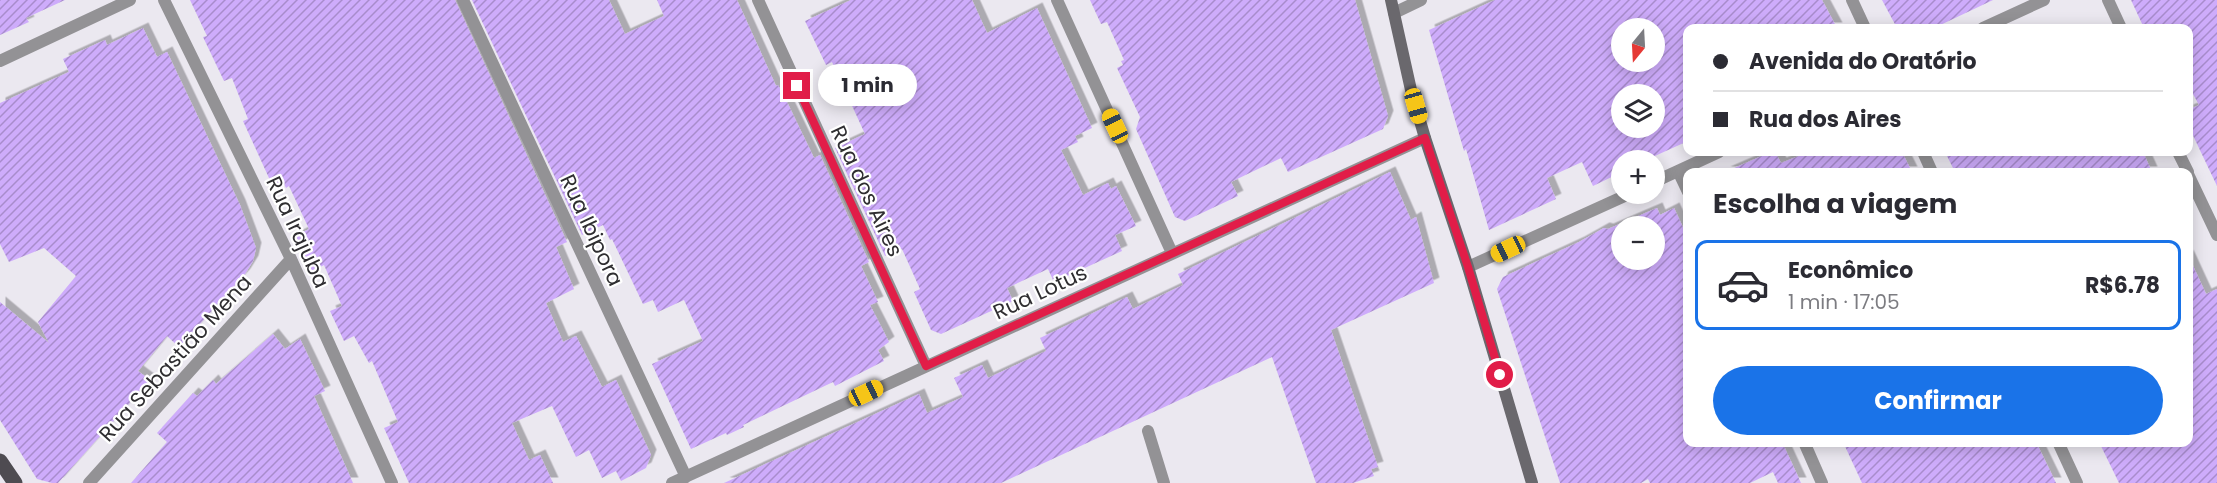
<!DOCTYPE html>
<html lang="pt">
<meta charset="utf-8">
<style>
:root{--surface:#fff;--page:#f7f7f7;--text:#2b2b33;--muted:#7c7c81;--line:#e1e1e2;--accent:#1a73e8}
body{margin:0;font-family:Poppins,sans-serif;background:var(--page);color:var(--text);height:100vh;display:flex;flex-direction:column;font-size:22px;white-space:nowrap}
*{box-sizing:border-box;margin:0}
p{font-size:20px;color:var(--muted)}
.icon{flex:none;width:33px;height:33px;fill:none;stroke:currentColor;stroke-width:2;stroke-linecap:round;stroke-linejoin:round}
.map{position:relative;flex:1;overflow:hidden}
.side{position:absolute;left:1683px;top:168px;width:510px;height:279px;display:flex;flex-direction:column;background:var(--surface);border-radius:12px;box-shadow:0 3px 15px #0003}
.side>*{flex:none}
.hud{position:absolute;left:1683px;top:24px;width:510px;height:132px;border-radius:12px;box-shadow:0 3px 15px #0003;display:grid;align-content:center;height:132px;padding:0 30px;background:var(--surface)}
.needle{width:39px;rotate:198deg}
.controls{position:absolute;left:1611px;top:18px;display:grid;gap:12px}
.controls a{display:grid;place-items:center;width:54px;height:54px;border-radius:50%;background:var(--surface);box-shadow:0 3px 15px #0003;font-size:30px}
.end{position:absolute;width:27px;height:27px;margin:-14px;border:8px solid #e11d48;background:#fff;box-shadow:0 0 0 3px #fff}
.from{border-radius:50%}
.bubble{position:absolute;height:42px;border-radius:21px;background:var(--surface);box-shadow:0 3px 15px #0003;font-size:20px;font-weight:700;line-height:42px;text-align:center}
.car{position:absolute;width:18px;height:36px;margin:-18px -9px;border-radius:8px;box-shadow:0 0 4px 2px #0007;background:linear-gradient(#f5c518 24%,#345 0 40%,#f5c518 0 76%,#345 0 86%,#f5c518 0)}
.hud b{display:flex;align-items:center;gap:21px;height:57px;font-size:22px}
.hud b+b{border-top:2px solid var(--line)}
.hud i{width:15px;height:15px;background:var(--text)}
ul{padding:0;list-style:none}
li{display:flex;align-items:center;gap:18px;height:90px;margin:0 12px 9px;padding:0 18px;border:3px solid transparent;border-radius:12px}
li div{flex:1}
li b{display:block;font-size:22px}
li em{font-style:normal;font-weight:700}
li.selected{border-color:var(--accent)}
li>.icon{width:54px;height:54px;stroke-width:1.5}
h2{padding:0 30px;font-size:27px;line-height:72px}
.action{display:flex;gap:12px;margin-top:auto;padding:12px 30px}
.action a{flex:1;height:69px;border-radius:36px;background:var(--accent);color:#fff;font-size:24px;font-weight:700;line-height:69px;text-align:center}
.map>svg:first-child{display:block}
.building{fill:url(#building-hatch);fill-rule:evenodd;filter:url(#shadow)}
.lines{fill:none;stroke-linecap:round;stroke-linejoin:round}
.service{stroke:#939295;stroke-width:12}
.minor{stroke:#939295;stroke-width:12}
.secondary{stroke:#6a686d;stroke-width:12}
.primary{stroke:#4e4b51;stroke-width:15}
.route{stroke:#e11d48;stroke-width:8}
.labels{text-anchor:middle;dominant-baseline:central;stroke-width:4.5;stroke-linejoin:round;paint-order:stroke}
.street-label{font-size:21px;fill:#2f2e31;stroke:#fff}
</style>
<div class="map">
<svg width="2217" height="483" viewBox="0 0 2217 483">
<defs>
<pattern id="building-hatch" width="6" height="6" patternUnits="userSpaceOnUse" patternTransform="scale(1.5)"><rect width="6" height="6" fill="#ceacfb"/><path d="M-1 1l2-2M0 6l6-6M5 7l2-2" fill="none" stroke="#a88ccc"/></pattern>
<filter id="shadow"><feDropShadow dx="5.5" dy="-5.5" stdDeviation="0" flood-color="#0004"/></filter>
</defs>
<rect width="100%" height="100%" fill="#ebe8f0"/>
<path class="building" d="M0 0H65L26 18 29 22 0 35Z
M190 0H455L567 242 556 247 574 289 546 303 563 342 576 336 602 387 616 380 651 455 646 468 621 481 616 471 602 478 589 450 576 457 552 406 512 423 529 460 540 455 553 483H409L384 428 398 422 372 361 369 363 354 336 344 341 330 311 342 306 324 265 312 271 296 236 309 229 289 186 286 188 284 184 274 189 243 121 248 119 232 78 224 81 203 37 207 36Z
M472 0H609L625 34 664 16 657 0H737L776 86 778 85 786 100 814 158 820 155 869 262 861 266 878 302 870 305 889 342 878 350 884 361 835 386 833 382 743 425 744 427 727 435 726 433 691 449 652 364 703 341 684 300 658 312 653 300 643 304 612 239 610 240 603 225 582 235Z
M851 0H972L987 33 1037 8 1092 128 1075 136 1078 142 1061 150 1083 195 1108 183 1111 189 1116 186 1136 226 1115 235 1122 251 1054 282 1048 269 1007 288 1013 301 941 334 931 330 914 292 920 289 902 249 885 256 835 148 865 134 832 62 826 65 805 21Z
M1090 0H1355L1388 116 1383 129 1288 172 1281 158 1231 182 1238 196 1185 221 1175 217 1136 129 1140 117 1117 68 1123 65 1121 61 1124 60 1107 22 1101 24Z
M1495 0H1822L1837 28H1688V141L1646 160H1622V172L1593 186 1582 162 1547 178 1556 199 1489 230 1466 149 1464 151 1429 30ZM1622 28H1654V62H1622ZM1622 94H1654V128H1622Z
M1882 0H1993L1934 28H1897Z
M2131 0H2217V186L2188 125V110L2199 105 2188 85V28H2144Z
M143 28 157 57 167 52 240 205 256 248 253 261 245 274 179 347 167 336 138 371 150 380 58 483H52L37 479 0 420V302L49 343 38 322 76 276 44 248 9 262 0 244V103L69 72 63 59 105 40 107 45Z
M1771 152H1775L1781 163 1809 152H1902L1912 172H1725Z
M1945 152H2143L2152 172H1955Z
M1390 172 1411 220 1416 217 1434 283 1331 330 1378 467 1371 469 1374 476 1353 483H1316L1272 357 1001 483H724L919 394 927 413 963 397 954 378 982 365 988 378 1046 351 1040 338 1127 297 1133 309 1183 285 1178 274Z
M1657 208 1660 215 1674 208 1688 238V442H1782L1801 483H1778L1773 472 1750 483H1650L1648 479 1641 483H1560L1497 289 1503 277 1579 242 1604 228 1608 229ZM1622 226H1654V260H1622Z
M2188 255 2206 294 2217 289V483H2119L2099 442H2188Z
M273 334 285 349 300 339 325 391 314 396 353 483H131L167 442 157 433 193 393 197 396 213 380 216 384Z
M1843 442H2036L2056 483H1862Z"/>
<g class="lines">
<path class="service" d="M1148 431 1164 483"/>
<path class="minor" d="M164 0 291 259 392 483
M463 0 686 477
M758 0 926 366
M1057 0 1172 253
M1852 0 1865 28
M2108 0 2121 28
M1394 13 1421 0
M1983 28 2044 0
M0 61 130 0
M1923 152 1932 172
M2178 152 2188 172
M1678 171 1688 192
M2188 174 2217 235
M1654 182 1719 152
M1468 267 1629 194
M1804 442 1822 483
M2058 442 2077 483
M89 483 291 259
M672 483 1425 138"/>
<path class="secondary" d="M1391 0 1411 90 1425 138 1468 267 1532 483"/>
<path class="primary" d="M0 461 15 483"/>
</g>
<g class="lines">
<path class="route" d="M797 86 926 366 1425 138 1468 267 1500 375"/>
</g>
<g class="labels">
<g class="street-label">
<text transform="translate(867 191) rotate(65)">Rua dos Aires</text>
<text transform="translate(592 230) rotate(65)">Rua Ibipora</text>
<text transform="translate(298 232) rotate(65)">Rua Irajuba</text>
<text transform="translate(1040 292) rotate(-25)">Rua Lotus</text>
<text transform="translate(175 358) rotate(-48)">Rua Sebastião Mena</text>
</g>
</g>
</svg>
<div class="controls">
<a><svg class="needle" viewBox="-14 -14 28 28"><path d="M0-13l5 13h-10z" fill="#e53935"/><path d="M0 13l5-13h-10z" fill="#7c7c81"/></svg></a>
<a><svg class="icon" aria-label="layers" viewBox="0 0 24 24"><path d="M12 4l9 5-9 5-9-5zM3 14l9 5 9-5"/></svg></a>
<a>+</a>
<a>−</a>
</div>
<i class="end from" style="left:1500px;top:375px"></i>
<i class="end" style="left:797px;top:86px"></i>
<div class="bubble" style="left:818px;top:64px;width:99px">1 min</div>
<i class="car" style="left:1416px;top:106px;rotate:164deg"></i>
<i class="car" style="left:1115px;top:126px;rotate:335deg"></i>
<i class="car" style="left:1508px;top:249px;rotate:245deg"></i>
<i class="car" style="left:866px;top:393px;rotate:65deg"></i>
<div class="hud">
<b><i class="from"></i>Avenida do Oratório</b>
<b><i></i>Rua dos Aires</b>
</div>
<section class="side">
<h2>Escolha a viagem</h2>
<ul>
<li class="selected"><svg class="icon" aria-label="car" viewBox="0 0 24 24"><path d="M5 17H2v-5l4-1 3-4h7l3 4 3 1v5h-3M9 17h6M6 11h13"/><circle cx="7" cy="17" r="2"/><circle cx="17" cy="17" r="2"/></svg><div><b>Econômico</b><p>1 min · 17:05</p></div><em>R$6.78</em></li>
</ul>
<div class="action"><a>Confirmar</a></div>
</section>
</div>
